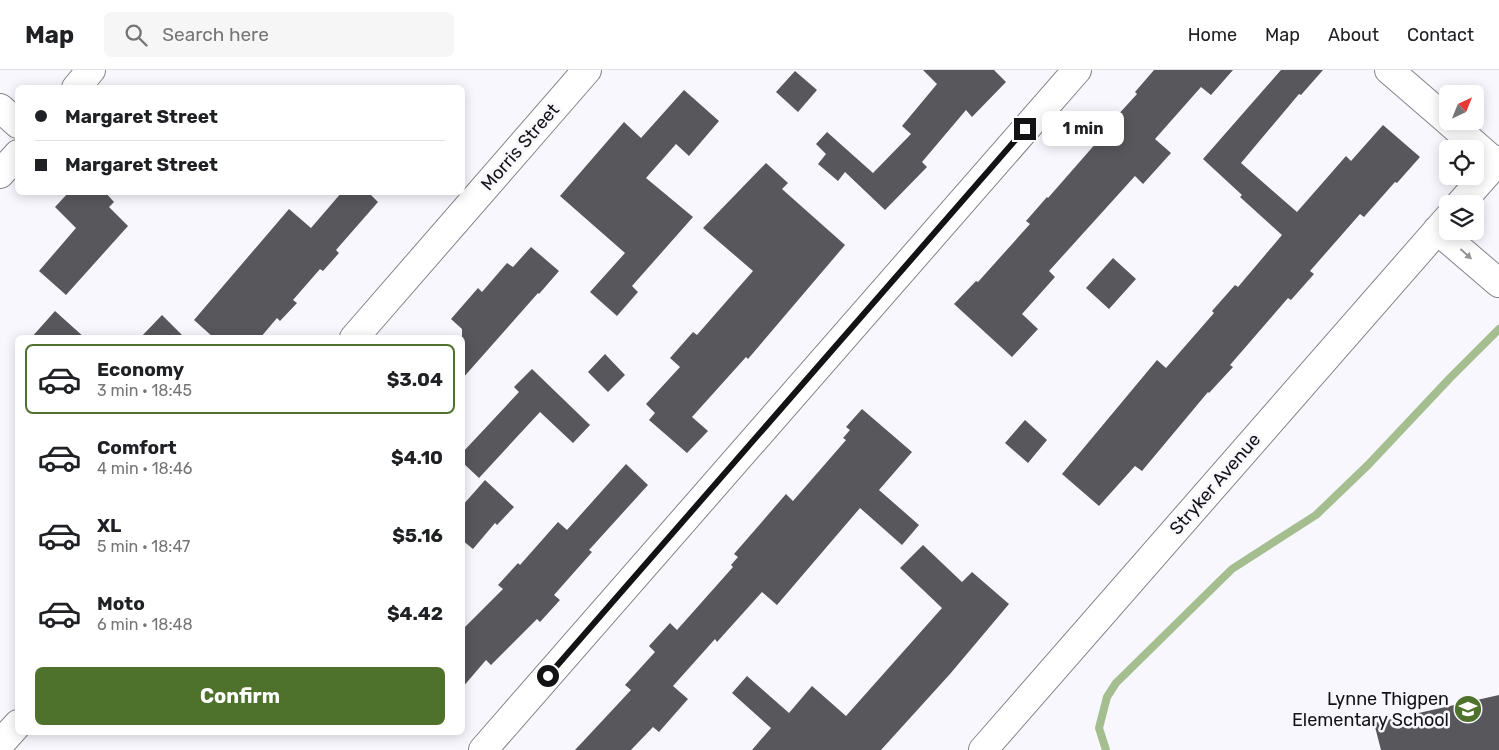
<!DOCTYPE html>
<meta charset="utf-8">
<style>
:root{--surface:#fff;--page:#f6f6f6;--text:#202124;--muted:#757577;--line:#e0e0e0;--accent:#4e722b}
body{margin:0;font-family:Rubik,sans-serif;background:var(--page);color:var(--text);height:100vh;display:flex;flex-direction:column;font-size:19px;white-space:nowrap}
*{box-sizing:border-box;margin:0}
p{font-size:16px;color:var(--muted)}
.icon{flex:none;width:28px;height:28px;fill:none;stroke:currentColor;stroke-width:2;stroke-linecap:round;stroke-linejoin:round}
.map{position:relative;flex:1;overflow:hidden}
.sheet{position:absolute;left:15px;top:265px;width:450px;height:400px;display:flex;flex-direction:column;background:var(--surface);border-radius:8px;box-shadow:0 2px 12px #0003}
.sheet>*{flex:none}
.guide{position:absolute;left:15px;top:15px;width:450px;height:110px;border-radius:8px;box-shadow:0 2px 12px #0003;display:grid;align-content:center;height:110px;padding:0 20px;background:var(--surface)}
.needle{width:32px;rotate:43deg}
.controls{position:absolute;left:1439px;top:15px;display:grid;gap:10px}
.controls a{display:grid;place-items:center;width:45px;height:45px;border-radius:8px;background:var(--surface);box-shadow:0 2px 12px #0003;font-size:25px}
.end{position:absolute;width:22px;height:22px;margin:-11px;border:6px solid #131315;background:#fff;box-shadow:0 0 0 2px #fff}
.from{border-radius:50%}
.bubble{position:absolute;height:35px;border-radius:8px;background:var(--surface);box-shadow:0 2px 12px #0003;font-size:16px;font-weight:700;line-height:35px;text-align:center}
.guide b{display:flex;align-items:center;gap:18px;height:48px;font-size:19px}
.guide b+b{border-top:1px solid var(--line)}
.guide i{width:12px;height:12px;background:var(--text)}
ul{padding:9px 0 0;list-style:none}
li{display:flex;align-items:center;gap:15px;height:70px;margin:0 10px 8px;padding:0 10px;border:2px solid transparent;border-radius:8px}
li div{flex:1}
li b{display:block;font-size:19px}
li em{font-style:normal;font-weight:700}
li.selected{border-color:var(--accent)}
li>.icon{width:45px;height:45px;stroke-width:1.5}
.action{display:flex;gap:10px;margin-top:auto;padding:10px 20px}
.action a{flex:1;height:58px;border-radius:8px;background:var(--accent);color:#fff;font-size:20px;font-weight:700;line-height:58px;text-align:center}
header{display:flex;align-items:center;gap:30px;box-sizing:border-box;height:70px;padding:0 25px;background:var(--surface);border-bottom:1px solid var(--line)}
header strong{font-size:24px}
nav{display:flex;gap:28px;margin-inline-start:auto;font-size:18px}
.search{width:350px;height:45px;background:var(--page);display:flex;align-items:center;gap:12px;box-sizing:border-box;padding:0 18px;border-radius:8px;color:var(--muted);font-size:19px}
.map>svg:first-child{display:block}
.lines{fill:none;stroke-linecap:round;stroke-linejoin:round}
.stream{stroke:#a4be8f;stroke-width:8}
.building{fill:#57575c}
.minor-casing{stroke:#848489;stroke-width:30}
.minor{stroke:#fff;stroke-width:28}
.oneway{fill:#959596}
.route{stroke:#131315;stroke-width:6}
.labels{text-anchor:middle;dominant-baseline:central;stroke-width:5;stroke-linejoin:round;paint-order:stroke}
.street-label{font-size:18px;fill:#131315;stroke:#f7f7fd}
.poi-label{font-size:18px;fill:#131315;stroke:#f7f7fd;text-anchor:end}
</style>
<header>
<strong>Map</strong>
<div class="search"><svg class="icon" aria-label="search" viewBox="0 0 24 24"><circle cx="10" cy="10" r="6"/><path d="M15 15l6 6"/></svg>Search here</div>
<nav><a>Home</a><a>Map</a><a>About</a><a>Contact</a></nav>
</header>
<div class="map">
<svg width="1499" height="680" viewBox="0 0 1499 680">
<rect width="100%" height="100%" fill="#f7f7fd"/>
<g class="lines">
<path class="stream" d="M1106 680 1099 658 1107 627 1116 613 1232 499 1316 445 1368 395 1450 308 1499 259"/>
</g>
<path class="building" d="M923 0H994L1006 12 972 47 966 40 922 92 927 97 885 140 845 102 838 111 818 94 826 84 816 74 827 62 873 103 911 64 902 56 937 14Z
M1154 0H1233L1211 25 1201 17 1155 69 1171 83 1143 114 1135 106 1049 201 1055 207 1022 244 1038 259 1012 287 954 234 976 211 978 212 1030 154 1026 151 1047 127 1048 128 1097 72 1095 70 1137 24 1135 22Z
M1281 0H1323L1301 25 1299 24 1241 93 1297 142 1346 86 1351 91 1383 55 1420 87 1397 113 1395 112 1364 147 1360 144 1310 201 1314 204 1291 230 1288 228 1230 295 1233 297 1209 323 1208 322 1142 401 1135 396 1099 436 1062 404 1157 290 1166 298 1214 243 1212 241 1235 215 1238 217 1282 165 1240 127 1242 125 1203 89Z
M795 1 817 20 798 42 776 22Z
M684 20 719 51 689 86 676 74 646 108 693 147 632 216 638 222 617 246 590 222 625 183 560 126 624 52 641 68Z
M766 93 788 113 782 119 845 175 748 289 746 287 692 347 708 361 687 383 649 350 655 343 646 334 680 297 670 288 693 262 697 265 753 201 703 158Z
M69 122H105L114 132 109 137 128 156 66 225 39 201 76 158 55 137Z
M342 122H368L378 132 336 180 339 183 323 201 320 199 293 230 297 233 280 251 277 248 260 268H214L194 250 289 139 311 158Z
M531 177 559 201 539 224 538 223 462 309V259L451 249 478 218 482 222 507 193 513 197Z
M1113 188 1136 209 1109 239 1086 218Z
M55 241 85 268H31Z
M162 245 185 268H140Z
M605 284 625 305 608 322 588 302Z
M532 299 590 355 573 373 540 342 479 408 462 392V383L519 322 514 317Z
M862 339 912 382 879 420 919 455 902 475 860 438 777 535 762 522 717 572 715 569 673 616 688 629 659 662 653 657 631 680H575L631 620 625 615 655 582 649 576 670 553 677 560 733 497 731 495 738 487 734 484 786 424 793 431 846 370 843 368 850 360 846 357Z
M1025 350 1047 370 1028 393 1005 373Z
M626 394 648 415 589 480 592 482 554 525 560 530 540 552 537 549 491 595 486 590 462 618V560L503 519 498 515 518 493 520 495 558 452 567 460Z
M485 410 514 437 497 455 495 453 473 479 462 470V436Z
M923 475 962 512 972 502 1009 534 950 604 881 680H752L771 658 732 623 747 606 789 643 812 616 846 646 942 538 900 498Z
M1499 625V680H1381L1374 653Z"/>
<g class="lines">
<defs>
<path id="minor" d="M1389 0 1448 51
M76 18 91 0
M0 38 18 54
M1448 51 1496 93
M0 104 18 84
M1460 134 1499 90
M1437 160 1499 213
M354 268 587 0
M0 674 18 654
M483 680 1077 0
M983 680 1448 148"/>
</defs>
<use href="#minor" class="minor-casing"/>
<use href="#minor" class="minor"/>
</g>
<defs><path id="oneway-solid" d="M-6-.8H1V-3.2L6.5 0L1 3.2V.8H-6Z" transform="scale(1.25)"/></defs>
<use class="oneway" href="#oneway-solid" transform="translate(1466 184) rotate(42)"/>
<g class="lines">
<path class="route" d="M548 606 1025 59"/>
</g>
<defs>
<symbol id="school-disc" viewBox="-11 -11 22 22"><circle r="9.5" fill="#4e722b" stroke="#f7f7fd"/><path d="M0-5L7-2L0 1L-7-2ZM-4 1L0 2.5L4 1V4Q0 6-4 4Z" fill="#fff"/></symbol>
</defs>
<g fill-rule="evenodd">
<use href="#school-disc" x="1452" y="623" width="32" height="32"/>
</g>
<g class="labels">
<g class="street-label">
<text transform="translate(520 77) rotate(-49)">Morris Street</text>
<text transform="translate(1215 414) rotate(-49)">Stryker Avenue</text>
</g>
<g class="poi-label">
<text x="1449" y="629">Lynne Thigpen<tspan x="1449" dy="21">Elementary School</tspan></text>
</g>
</g>
</svg>
<div class="controls">
<a><svg class="needle" viewBox="-14 -14 28 28"><path d="M0-13l5 13h-10z" fill="#e53935"/><path d="M0 13l5-13h-10z" fill="#757577"/></svg></a>
<a><svg class="icon" aria-label="locate" viewBox="0 0 24 24"><circle cx="12" cy="12" r="6"/><path d="M12 2v4M12 18v4M2 12h4M18 12h4"/></svg></a>
<a><svg class="icon" aria-label="layers" viewBox="0 0 24 24"><path d="M12 4l9 5-9 5-9-5zM3 14l9 5 9-5"/></svg></a>
</div>
<i class="end from" style="left:548px;top:606px"></i>
<i class="end" style="left:1025px;top:59px"></i>
<div class="bubble" style="left:1042px;top:41px;width:82px">1 min</div>
<div class="guide">
<b><i class="from"></i>Margaret Street</b>
<b><i></i>Margaret Street</b>
</div>
<section class="sheet">
<ul>
<li class="selected"><svg class="icon" aria-label="car" viewBox="0 0 24 24"><path d="M5 17H2v-5l4-1 3-4h7l3 4 3 1v5h-3M9 17h6M6 11h13"/><circle cx="7" cy="17" r="2"/><circle cx="17" cy="17" r="2"/></svg><div><b>Economy</b><p>3 min · 18:45</p></div><em>$3.04</em></li>
<li><svg class="icon" aria-label="car" viewBox="0 0 24 24"><path d="M5 17H2v-5l4-1 3-4h7l3 4 3 1v5h-3M9 17h6M6 11h13"/><circle cx="7" cy="17" r="2"/><circle cx="17" cy="17" r="2"/></svg><div><b>Comfort</b><p>4 min · 18:46</p></div><em>$4.10</em></li>
<li><svg class="icon" aria-label="car" viewBox="0 0 24 24"><path d="M5 17H2v-5l4-1 3-4h7l3 4 3 1v5h-3M9 17h6M6 11h13"/><circle cx="7" cy="17" r="2"/><circle cx="17" cy="17" r="2"/></svg><div><b>XL</b><p>5 min · 18:47</p></div><em>$5.16</em></li>
<li><svg class="icon" aria-label="car" viewBox="0 0 24 24"><path d="M5 17H2v-5l4-1 3-4h7l3 4 3 1v5h-3M9 17h6M6 11h13"/><circle cx="7" cy="17" r="2"/><circle cx="17" cy="17" r="2"/></svg><div><b>Moto</b><p>6 min · 18:48</p></div><em>$4.42</em></li>
</ul>
<div class="action"><a>Confirm</a></div>
</section>
</div>
